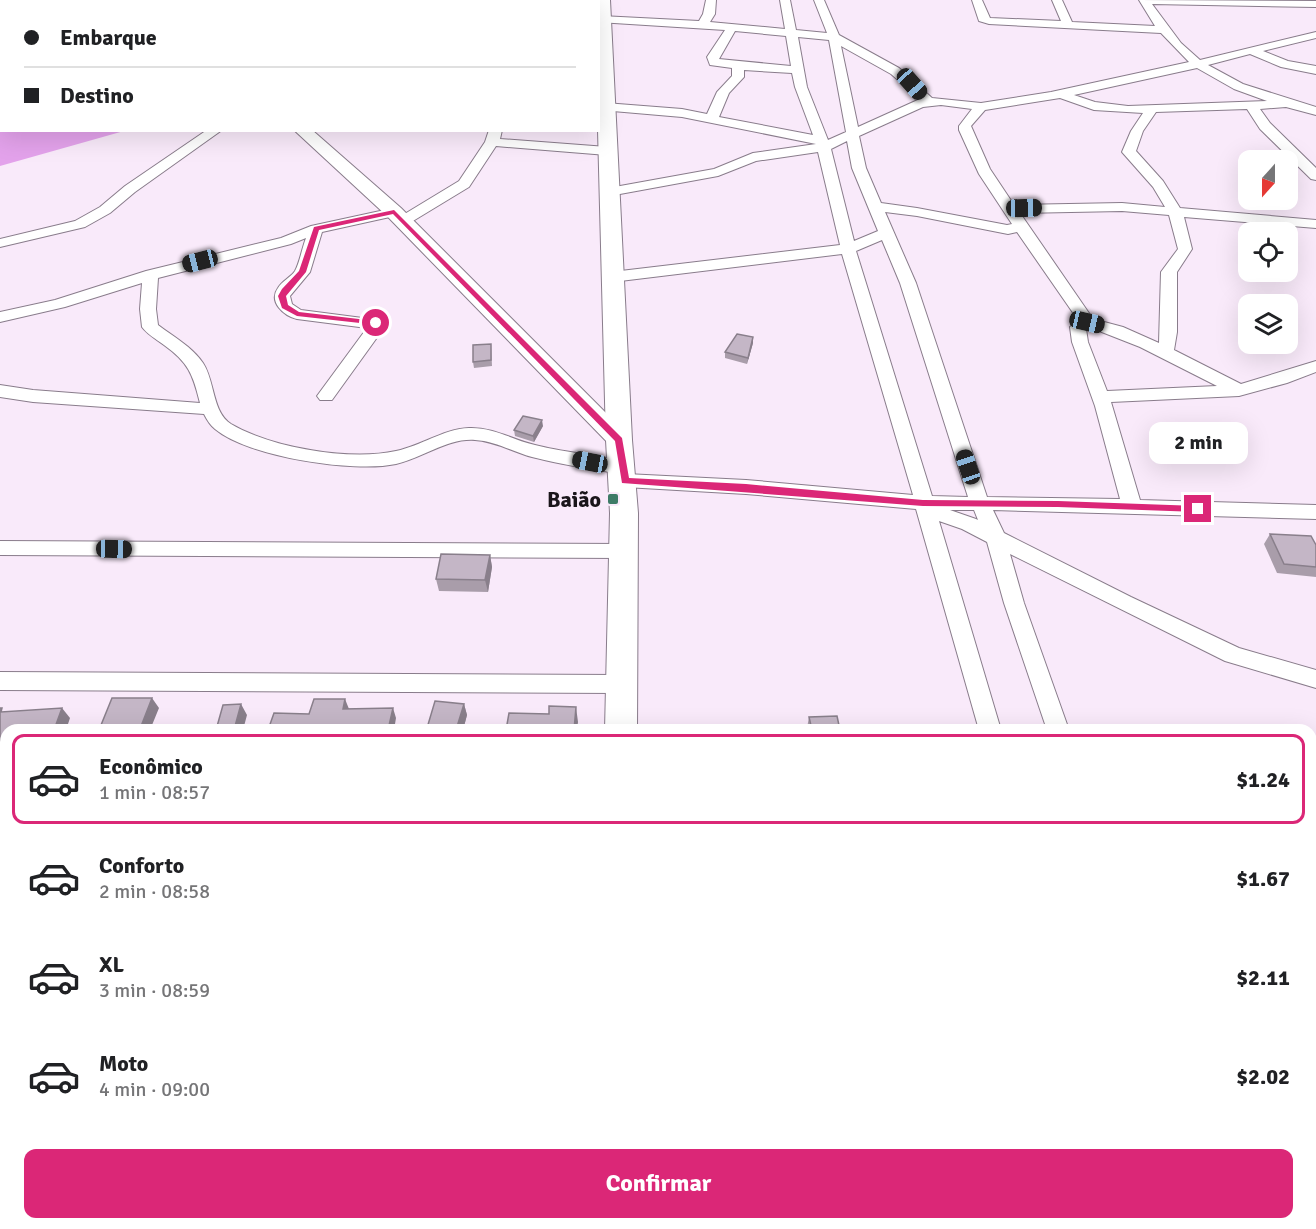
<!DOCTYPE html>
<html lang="pt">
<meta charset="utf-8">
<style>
:root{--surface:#fff;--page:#f2f2f2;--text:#202124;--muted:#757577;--line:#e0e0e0;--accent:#db2777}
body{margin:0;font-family:Signika,sans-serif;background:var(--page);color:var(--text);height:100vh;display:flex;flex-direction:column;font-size:22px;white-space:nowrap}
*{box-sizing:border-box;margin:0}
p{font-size:20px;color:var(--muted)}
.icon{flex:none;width:33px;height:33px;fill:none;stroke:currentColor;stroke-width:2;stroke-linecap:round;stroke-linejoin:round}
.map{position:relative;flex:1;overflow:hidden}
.sheet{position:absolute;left:0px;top:724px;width:1317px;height:506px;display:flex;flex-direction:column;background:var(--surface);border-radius:18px 18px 0 0;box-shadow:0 6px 24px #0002}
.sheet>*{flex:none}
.banner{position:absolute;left:0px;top:0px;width:600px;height:132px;box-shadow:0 6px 24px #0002;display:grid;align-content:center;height:132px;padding:0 24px;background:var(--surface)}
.needle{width:39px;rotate:201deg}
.controls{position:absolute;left:1238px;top:150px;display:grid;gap:12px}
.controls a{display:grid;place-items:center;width:60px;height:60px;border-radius:12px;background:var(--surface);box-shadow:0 6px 24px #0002;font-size:30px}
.end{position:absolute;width:27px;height:27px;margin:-14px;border:8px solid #db2777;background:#fff;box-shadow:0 0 0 3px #fff}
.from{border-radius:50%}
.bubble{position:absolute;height:42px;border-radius:12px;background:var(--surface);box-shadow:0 6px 24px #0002;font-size:20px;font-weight:700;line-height:42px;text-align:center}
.car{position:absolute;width:18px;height:36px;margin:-18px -9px;border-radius:8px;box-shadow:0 0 4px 2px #0007;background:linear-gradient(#222 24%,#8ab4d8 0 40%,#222 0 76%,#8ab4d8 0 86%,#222 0)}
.banner b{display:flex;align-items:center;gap:21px;height:57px;font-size:22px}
.banner b+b{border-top:2px solid var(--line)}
.banner i{width:15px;height:15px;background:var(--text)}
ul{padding:10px 0 0;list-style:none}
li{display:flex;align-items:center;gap:18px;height:90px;margin:0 12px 9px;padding:0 12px;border:3px solid transparent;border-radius:12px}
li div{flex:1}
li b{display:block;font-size:22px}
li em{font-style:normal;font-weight:700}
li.selected{border-color:var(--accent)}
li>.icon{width:54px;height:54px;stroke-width:1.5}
.button{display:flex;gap:12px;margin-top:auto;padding:12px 24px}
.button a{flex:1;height:69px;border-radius:12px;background:var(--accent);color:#fff;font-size:24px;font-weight:700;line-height:69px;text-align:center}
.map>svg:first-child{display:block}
.green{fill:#e3a2eb}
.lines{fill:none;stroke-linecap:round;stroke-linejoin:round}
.minor-casing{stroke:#897c8b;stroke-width:2}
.tertiary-casing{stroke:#897c8b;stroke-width:2}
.secondary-casing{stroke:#897c8b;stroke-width:2}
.minor{fill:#fff;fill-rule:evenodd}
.tertiary{fill:#fff;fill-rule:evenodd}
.secondary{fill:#fff;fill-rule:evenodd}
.wall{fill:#a99daa}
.shaded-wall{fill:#897f8b}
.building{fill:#c4b6c6;stroke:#897f8b;stroke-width:1.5}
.route{fill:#db2777}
.poi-dot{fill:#3e7b67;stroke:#f9eafa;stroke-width:2}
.labels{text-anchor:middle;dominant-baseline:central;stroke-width:4.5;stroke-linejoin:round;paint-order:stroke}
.poi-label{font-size:22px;font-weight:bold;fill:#1a151a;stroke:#f9eafa;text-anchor:end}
</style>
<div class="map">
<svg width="1316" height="1229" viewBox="0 0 1316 1229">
<rect width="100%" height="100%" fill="#f9eafa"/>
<path class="green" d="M0 0 83 1 2 2V130L124 131 0 166Z
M0 772H6V1224H567V1229H0Z"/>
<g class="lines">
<defs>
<path id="minor" d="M327 0H337L326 2Z
M423 0H442L422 2Z
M706 0H716L715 14 710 22 785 29 780 0H790L796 30 827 33 814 0H824L839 35 899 68 932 98 981 103 1051 92 1189 62 1161 33 989 24 979 21 972 0H982L990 18 1061 21 1052 0H1062L1072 22 1155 26 1139 0 1316 1V7L1152 4 1181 43 1200 60 1316 32V38L1263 51 1288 61 1316 66V74L1281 67 1250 54 1208 65 1243 84 1316 107V115L1286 107 1260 109 1270 123 1316 168V180L1311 179 1260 129 1247 109 1156 112 1143 131 1136 151 1163 181 1180 208 1316 220V228L1184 217 1192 249 1177 272V332L1174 350 1241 384 1316 361V372L1287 383 1239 396 1111 402 1140 500 1316 505V519L993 510 1004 533 1131 597 1239 648 1316 670V688L1225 661 1010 554 1024 603 1069 730H1047L1004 603 987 542 962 529 939 521 1001 730H979L916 509 746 494 625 487 618 485 616 480 622 474C592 469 562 465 532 457 513 452 495 441 475 440 447 438 423 458 396 464 354 473 248 457 215 429 210 425 207 420 204 414L33 402 0 397V385L33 390 200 403C193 374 188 362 164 345 156 339 147 334 142 327L140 309 142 283 65 307 0 322V312L55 300 146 271 281 238 311 226 394 208 399 209 401 212 399 215 322 232 310 272 290 296 292 304 301 310 378 320 386 325 332 400H320L317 396 367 328 297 319C284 316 268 302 278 288 282 281 291 277 295 271 300 262 302 248 306 238L291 244 158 278 156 309 158 325C174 337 192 347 203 363 215 381 212 412 231 424 272 448 350 461 396 451 421 446 443 429 469 428 493 427 513 440 535 445 566 453 599 455 630 463L632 468 626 474 746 480 913 495 842 254 612 282 604 277 612 272 840 245 818 152 756 161 718 176 609 196 602 192 609 188 714 169 753 153 816 144 682 117 601 110 599 107 601 104 605 103 682 109 707 114 717 92 732 76V68L710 65 707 57 725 30 598 22V16H601L699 21 703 14ZM735 31 786 36 791 66 719 59ZM798 37 829 40 846 132 828 140 807 87ZM841 46 891 74 920 99 858 127ZM1197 68 1234 89 1267 101 1128 106 1095 102 1074 95ZM744 70 792 73 795 87 813 135 719 117 729 93 744 77ZM1060 98 1094 110 1143 113 1131 131 1122 152 1153 187 1165 207 1122 203 1014 205 990 169 971 126 985 110ZM941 105 972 109 959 126V130L979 174 1012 224 1007 225 917 208 881 203 866 168 859 136 923 107ZM847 141 852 168 878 231 854 241 831 149ZM1122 211 1169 215 1178 249 1161 272 1159 343 1123 327 1093 319 1020 213ZM885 212 917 216 1008 234 1017 232 1078 320 1070 327 1072 342 1095 406 1120 499 987 497 916 283ZM882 240 900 283 968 497 932 496 856 251ZM1089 327 1140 347 1217 386 1107 391 1088 342 1086 329ZM950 510H974L978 520 976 519Z
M207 130H222L135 192 110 213 85 227 0 247V239L75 221 100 207 125 186Z
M489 130H502L500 139 607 147 614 151 607 155 496 146 469 187 408 224H398L396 221 398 218 459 181 485 142Z
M0 541 625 544 632 546 635 551 632 556 625 558 0 555Z
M0 672 619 675 627 678 630 684 627 690 619 693 0 690Z
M1311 1045 1316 1047V1076L1311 1074Z
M865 1224H902L904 1229H868Z
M1107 1224H1139L1140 1229H1108Z
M1189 1224H1221L1222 1229H1190Z"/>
<path id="tertiary" d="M151 0H166L167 2H152Z
M294 130H312L401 208 627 434 631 440 627 446 619 448 611 446 387 216Z"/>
<path id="secondary" d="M594 0H610L632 440 638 513 637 730H605L610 513 606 440 598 130V2Z
M617 1224H661V1229H617Z"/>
</defs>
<use href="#minor" class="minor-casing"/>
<use href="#tertiary" class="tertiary-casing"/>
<use href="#secondary" class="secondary-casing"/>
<use href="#minor" class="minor"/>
<use href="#tertiary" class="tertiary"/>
<use href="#secondary" class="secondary"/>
</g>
<path class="wall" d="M753 343 747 364 725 358V352Z
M491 344 492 366 474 368 473 362Z
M543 426 534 442 515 436 514 430Z
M1270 534 1316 545V577L1277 573 1264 544Z
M490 555 492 567 488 592 439 591 436 579Z
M464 704 467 715 463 730H427V728Z
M809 717 840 730H807V728Z
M6 1045V1097L0 1094V1057Z
M1280 1225 1291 1229H1274L1273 1228Z"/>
<path class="shaded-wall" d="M753 337V343L747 364 748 358Z
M542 420 543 426 534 442 533 436Z
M490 555 492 567 488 592 485 580Z
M152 698 159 708 150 730 140 729Z
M345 699 349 709H343Z
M241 704 247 715 243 730H234Z
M464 704 467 715 463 730H456Z
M576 707 578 722 577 730H574Z
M62 708 70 718 66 730H54Z
M393 708 396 718 394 730H388Z
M6 739V771L0 786V753Z
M471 1224H479L478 1229H470Z"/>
<path class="building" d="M737 334 753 337 748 358 725 352Z
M491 344V360L473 362V345Z
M523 416 542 420 533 436 514 430Z
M1270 534 1311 536 1316 545V567L1284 564Z
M441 554 490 555 485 580 436 579Z
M112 698H152L140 729 179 726 178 730H99Z
M314 699H345L343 709 393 708 388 730H268L274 713 309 714Z
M435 701 464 704 456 730 427 728Z
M241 704 234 730H216L223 705Z
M549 706 576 707 574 730H506L509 713 549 714Z
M0 708H2L1 712 62 708 54 730H6V739L0 753Z
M837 716 840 730H812L809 717Z
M880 727 909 728V730H880Z
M4 1045H6V1088H0V1057Z
M280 1224H471L470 1229H279Z
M1280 1225 1291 1229H1280Z"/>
<path class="route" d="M394 210 622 438 629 478 746 484 923 500 1058 501 1198 506 1203 509 1198 512 1058 507 923 506 622 483 615 441 393 214 319 230 306 272 286 296 288 305 299 312 376 321 378 322V325L297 316 282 308 278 296 282 289 299 271 314 227Z"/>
<rect class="poi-dot" x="607" y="493" width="12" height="12" rx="3"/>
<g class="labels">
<g class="poi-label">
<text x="601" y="499">Baião</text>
</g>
</g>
</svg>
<div class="controls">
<a><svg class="needle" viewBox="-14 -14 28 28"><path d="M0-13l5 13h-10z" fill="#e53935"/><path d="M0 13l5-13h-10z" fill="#757577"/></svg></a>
<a><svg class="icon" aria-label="locate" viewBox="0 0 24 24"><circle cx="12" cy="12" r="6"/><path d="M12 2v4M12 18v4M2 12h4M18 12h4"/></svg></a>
<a><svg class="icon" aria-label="layers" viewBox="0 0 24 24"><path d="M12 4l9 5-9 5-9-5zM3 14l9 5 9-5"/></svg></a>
</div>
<i class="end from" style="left:376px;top:323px"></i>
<i class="end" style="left:1198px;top:509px"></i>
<div class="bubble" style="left:1149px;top:422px;width:99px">2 min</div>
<i class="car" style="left:912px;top:84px;rotate:138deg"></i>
<i class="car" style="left:1024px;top:208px;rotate:89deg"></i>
<i class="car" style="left:200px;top:261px;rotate:256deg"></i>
<i class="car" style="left:1087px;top:322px;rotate:103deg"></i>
<i class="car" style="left:590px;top:462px;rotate:281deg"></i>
<i class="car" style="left:968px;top:467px;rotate:341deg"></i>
<i class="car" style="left:114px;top:549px;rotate:91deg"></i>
<div class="banner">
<b><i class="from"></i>Embarque</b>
<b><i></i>Destino</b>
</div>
<section class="sheet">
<ul>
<li class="selected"><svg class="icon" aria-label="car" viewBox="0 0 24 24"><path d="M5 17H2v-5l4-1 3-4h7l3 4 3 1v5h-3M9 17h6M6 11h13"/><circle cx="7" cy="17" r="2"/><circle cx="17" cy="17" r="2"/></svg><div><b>Econômico</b><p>1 min · 08:57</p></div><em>$1.24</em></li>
<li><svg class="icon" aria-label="car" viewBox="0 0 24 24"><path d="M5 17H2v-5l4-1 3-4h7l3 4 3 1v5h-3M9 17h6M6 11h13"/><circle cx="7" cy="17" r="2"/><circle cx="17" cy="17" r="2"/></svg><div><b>Conforto</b><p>2 min · 08:58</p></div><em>$1.67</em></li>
<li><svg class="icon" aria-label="car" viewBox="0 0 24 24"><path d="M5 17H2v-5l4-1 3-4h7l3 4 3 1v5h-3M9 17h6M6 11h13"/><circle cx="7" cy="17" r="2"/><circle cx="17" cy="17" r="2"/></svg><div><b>XL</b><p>3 min · 08:59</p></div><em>$2.11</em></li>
<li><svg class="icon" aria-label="car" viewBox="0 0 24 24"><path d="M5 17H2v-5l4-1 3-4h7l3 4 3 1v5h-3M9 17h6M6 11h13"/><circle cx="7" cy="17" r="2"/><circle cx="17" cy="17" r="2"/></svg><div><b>Moto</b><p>4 min · 09:00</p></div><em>$2.02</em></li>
</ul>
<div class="button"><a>Confirmar</a></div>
</section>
</div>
